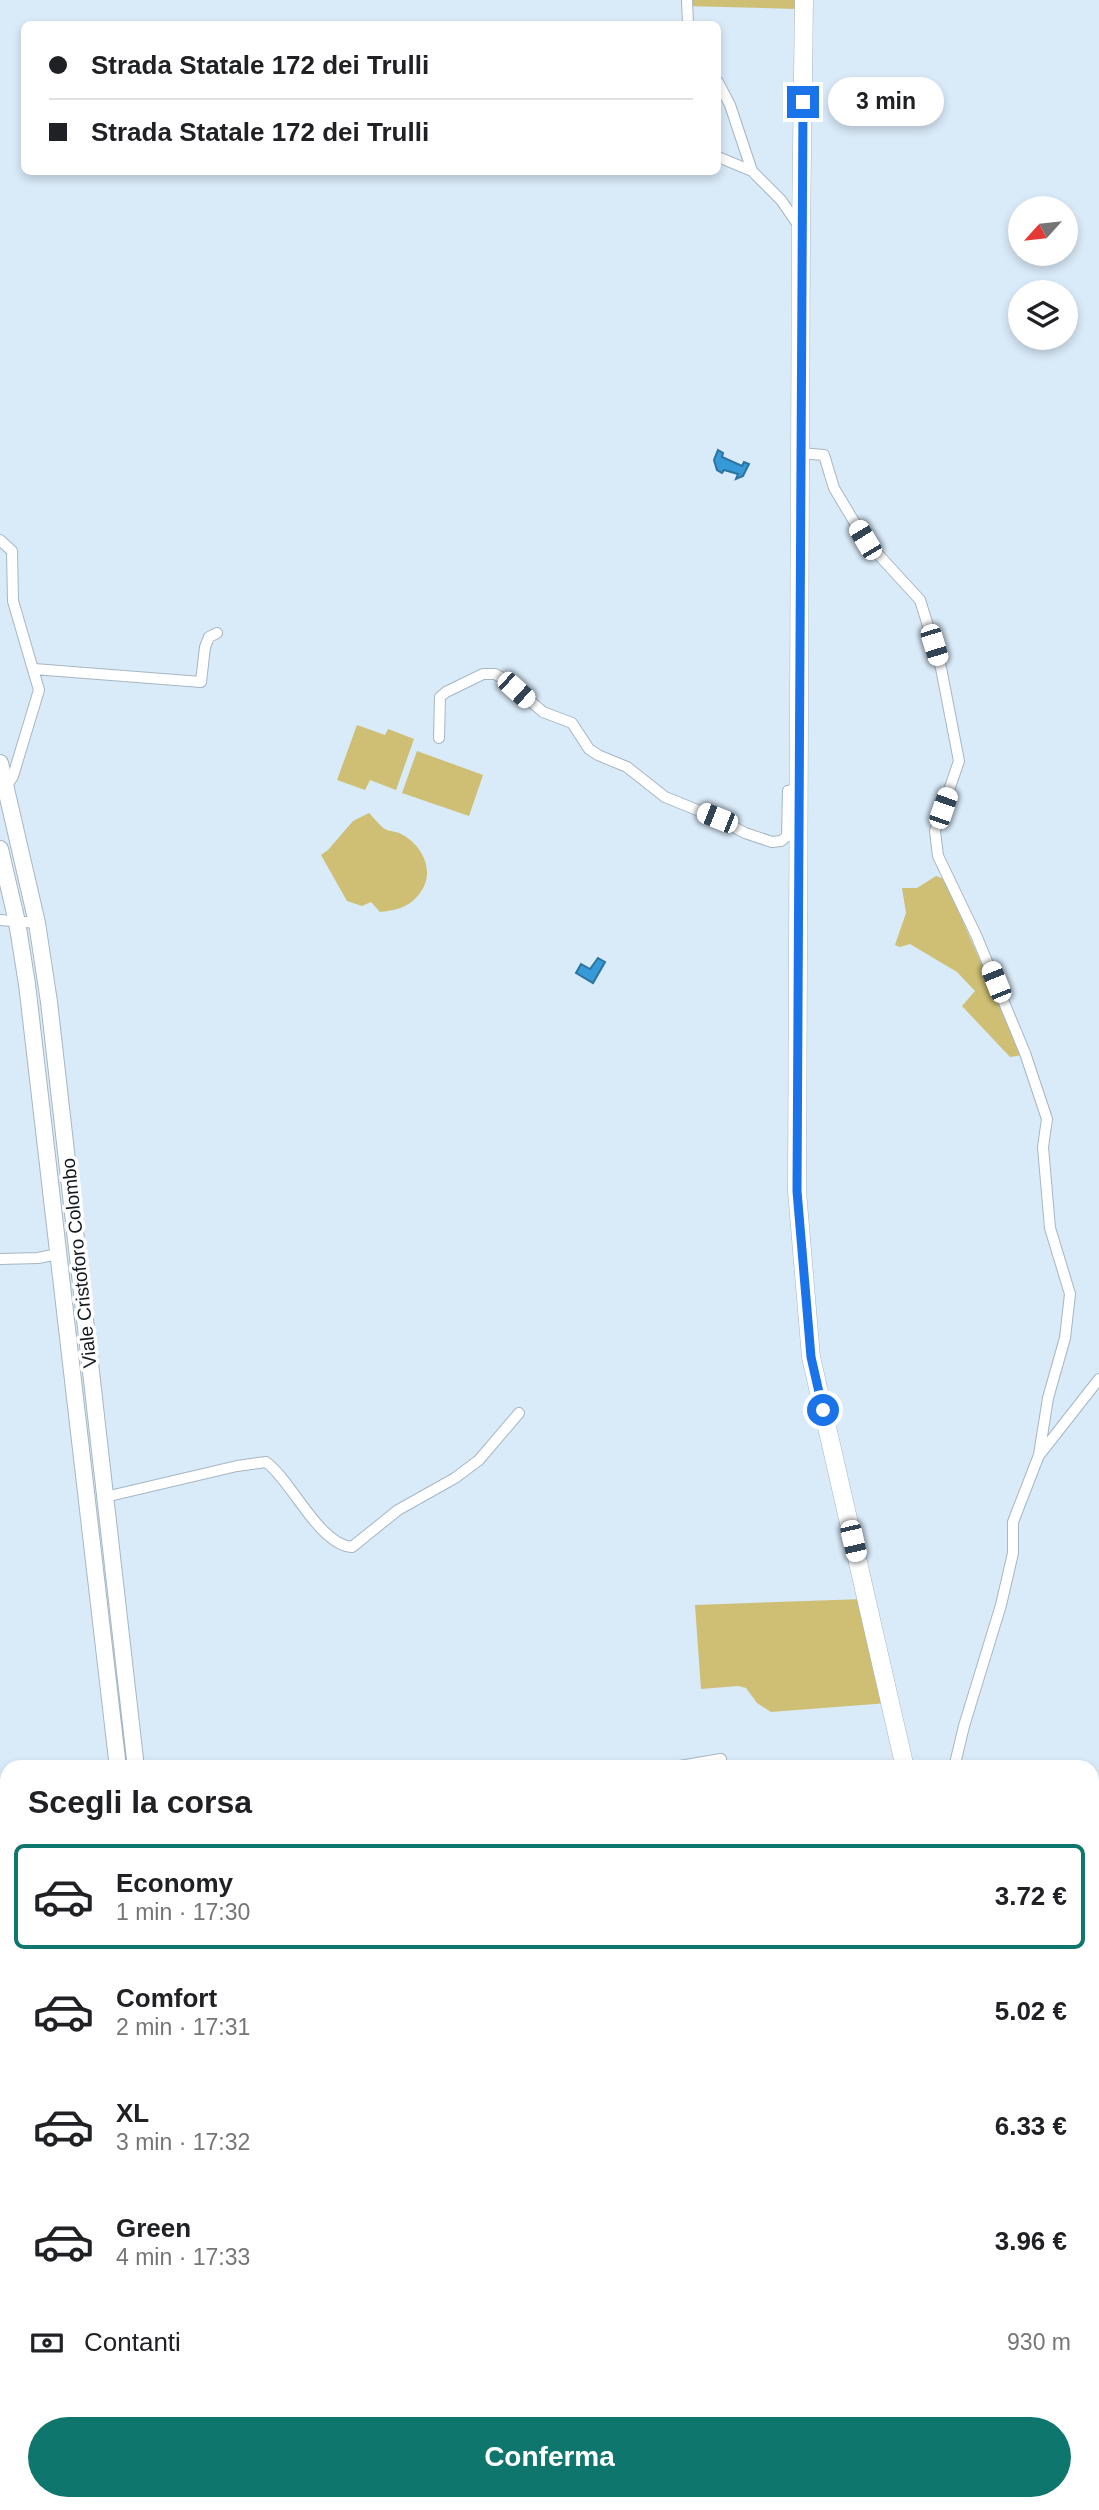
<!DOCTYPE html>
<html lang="it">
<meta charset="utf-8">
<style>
:root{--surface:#fff;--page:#f2f2f2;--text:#202124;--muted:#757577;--line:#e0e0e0;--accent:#0f766e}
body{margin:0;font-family:Helvetica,sans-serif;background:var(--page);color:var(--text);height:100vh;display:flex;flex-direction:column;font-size:26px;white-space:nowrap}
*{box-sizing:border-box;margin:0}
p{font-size:23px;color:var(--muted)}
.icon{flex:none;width:38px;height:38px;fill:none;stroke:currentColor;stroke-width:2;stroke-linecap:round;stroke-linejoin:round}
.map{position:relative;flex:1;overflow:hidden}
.sheet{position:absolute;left:0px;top:1760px;width:1099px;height:751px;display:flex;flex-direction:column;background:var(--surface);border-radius:21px 21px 0 0;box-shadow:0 4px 10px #0003}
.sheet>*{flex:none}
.guide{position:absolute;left:21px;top:21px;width:700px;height:154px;border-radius:10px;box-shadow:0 4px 10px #0003;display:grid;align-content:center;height:154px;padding:0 28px;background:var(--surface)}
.needle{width:46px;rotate:243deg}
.controls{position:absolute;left:1008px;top:196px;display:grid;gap:14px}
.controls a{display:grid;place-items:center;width:70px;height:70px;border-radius:50%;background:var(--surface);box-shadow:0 4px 10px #0003;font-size:35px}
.end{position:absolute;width:32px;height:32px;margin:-16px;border:9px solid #1a73e8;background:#fff;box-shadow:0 0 0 4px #fff}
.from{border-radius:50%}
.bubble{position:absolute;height:49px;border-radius:24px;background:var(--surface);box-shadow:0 4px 10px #0003;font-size:23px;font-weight:700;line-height:49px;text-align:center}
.car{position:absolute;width:21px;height:42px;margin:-21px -10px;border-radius:9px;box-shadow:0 0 5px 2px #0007;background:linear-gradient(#fff 24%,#345 0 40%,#fff 0 76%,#345 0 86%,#fff 0)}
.guide b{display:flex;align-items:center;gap:24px;height:66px;font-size:26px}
.guide b+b{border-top:2px solid var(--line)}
.guide i{width:18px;height:18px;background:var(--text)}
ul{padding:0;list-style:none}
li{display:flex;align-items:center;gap:21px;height:105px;margin:0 14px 10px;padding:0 14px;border:4px solid transparent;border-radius:10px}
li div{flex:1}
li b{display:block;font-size:26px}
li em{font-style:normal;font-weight:700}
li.current{border-color:var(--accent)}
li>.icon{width:63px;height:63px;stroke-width:1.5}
h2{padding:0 28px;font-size:32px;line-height:84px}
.pay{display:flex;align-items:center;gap:18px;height:77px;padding:0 28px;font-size:26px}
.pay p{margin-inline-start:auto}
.primary-button{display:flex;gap:14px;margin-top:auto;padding:14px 28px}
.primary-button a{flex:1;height:80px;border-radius:42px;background:var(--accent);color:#fff;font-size:28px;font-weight:700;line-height:80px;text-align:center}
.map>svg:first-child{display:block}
.green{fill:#cebf74}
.water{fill:#379ad8;stroke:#2c73a0;stroke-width:2}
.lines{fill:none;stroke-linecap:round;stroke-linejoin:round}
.street-casing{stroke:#a6b7c3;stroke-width:12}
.secondary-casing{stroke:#a6b7c3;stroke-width:18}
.primary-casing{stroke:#a6b7c3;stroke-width:19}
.street{stroke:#fff;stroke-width:10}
.secondary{stroke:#fff;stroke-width:16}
.primary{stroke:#fff;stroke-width:18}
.route{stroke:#1a73e8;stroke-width:9}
.labels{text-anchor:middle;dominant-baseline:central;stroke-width:7;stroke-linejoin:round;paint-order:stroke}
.street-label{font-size:19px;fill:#13191e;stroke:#fff}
</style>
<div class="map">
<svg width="1099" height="2510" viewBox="0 0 1099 2510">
<rect width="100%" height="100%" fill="#d9eaf8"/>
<path class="green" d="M684 0H797V9L685 6Z
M357 725 385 735 388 729 414 739 396 790 370 780 365 790 337 780Z
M417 751 483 775 469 816 402 793Z
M369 813C374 818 380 826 385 829 390 832 397 831 401 834 421 844 435 869 422 890 412 906 399 910 380 912L371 902 362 906 347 901 321 855 328 850 353 821Z
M936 876 944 879 1022 1055 1010 1057 962 1006 975 991 957 972 910 944 900 947 895 945 906 913 902 888H917Z
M864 1599 888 1703 771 1712 757 1703 746 1688 738 1686 701 1689 695 1605Z
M1092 2444H1099V2510H1027L1028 2504H1092Z
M461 2504H552L549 2510H458Z"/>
<path class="water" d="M718 450 723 453 722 457 742 466 744 462 749 464 743 476 736 479 738 474 724 470 722 473 717 470 714 460Z
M598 958 605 962 593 983 576 973 581 964 590 969Z"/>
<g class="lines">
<defs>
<path id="street" d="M687 0 688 24
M718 82 730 105 752 171 781 200 799 226
M718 157 752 171
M800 453 824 455 834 488 865 540 920 600 941 668 959 761 935 831 938 856 976 935 1025 1053 1047 1119 1043 1147 1050 1228 1070 1294 1065 1338 1048 1398 1039 1455 1013 1522V1553L1001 1605 964 1726 954 1768
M0 540 12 551 13 601 39 690 13 776 6 787
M34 669 201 682 205 647 209 637 217 633
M439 738 440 697 446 692 483 674H495L506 680 543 712 572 723 589 749 598 755 627 767 665 797 717 818 745 833 772 842 781 841 787 836 788 791 798 789
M0 920 37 923
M0 1259 38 1258 58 1254
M1041 1453 1099 1379
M105 1497 237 1466 266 1462C292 1481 319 1545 352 1547L398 1510 455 1478 479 1460 519 1413
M668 1768 721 1759 722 1768
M0 1936 7 1932
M1092 2280 1099 2276
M0 2413 7 2415
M386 2504 387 2510
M727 2508 729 2504
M30 2510V2504
M370 2510 378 2504
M809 2510 810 2504
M926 2510V2504"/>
<path id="secondary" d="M0 763 37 923 49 1002 136 1768
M0 849 17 922 27 984 118 1768
M1092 2295 1099 2297
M146 2504 147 2510
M167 2504 168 2510
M1018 2510 1020 2504"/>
<path id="primary" d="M804 0 801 229 797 1191 811 1357 905 1768
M667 2510 669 2504"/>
</defs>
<use href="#street" class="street-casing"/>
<use href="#secondary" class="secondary-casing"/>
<use href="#primary" class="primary-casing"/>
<use href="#street" class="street"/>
<use href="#secondary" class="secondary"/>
<use href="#primary" class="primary"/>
</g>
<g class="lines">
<path class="route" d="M803 102 797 1191 811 1357 823 1410"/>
</g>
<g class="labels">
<g class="street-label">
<text transform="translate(79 1263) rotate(-96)">Viale Cristoforo Colombo</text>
</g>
</g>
</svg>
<div class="controls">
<a><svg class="needle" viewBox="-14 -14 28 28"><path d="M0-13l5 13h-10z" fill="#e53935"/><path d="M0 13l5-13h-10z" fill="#757577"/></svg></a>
<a><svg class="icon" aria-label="layers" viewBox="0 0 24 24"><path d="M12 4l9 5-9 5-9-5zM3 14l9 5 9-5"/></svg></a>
</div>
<i class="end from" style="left:823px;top:1410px"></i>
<i class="end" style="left:803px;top:102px"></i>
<div class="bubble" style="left:828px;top:77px;width:116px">3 min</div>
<i class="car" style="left:865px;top:540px;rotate:329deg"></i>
<i class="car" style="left:934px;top:645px;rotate:163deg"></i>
<i class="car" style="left:516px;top:690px;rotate:132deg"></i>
<i class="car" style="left:943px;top:808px;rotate:19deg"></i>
<i class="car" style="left:717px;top:818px;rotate:292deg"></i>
<i class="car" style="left:996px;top:982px;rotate:338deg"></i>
<i class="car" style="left:853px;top:1541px;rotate:167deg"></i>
<div class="guide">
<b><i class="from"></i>Strada Statale 172 dei Trulli</b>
<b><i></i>Strada Statale 172 dei Trulli</b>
</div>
<section class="sheet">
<h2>Scegli la corsa</h2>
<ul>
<li class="current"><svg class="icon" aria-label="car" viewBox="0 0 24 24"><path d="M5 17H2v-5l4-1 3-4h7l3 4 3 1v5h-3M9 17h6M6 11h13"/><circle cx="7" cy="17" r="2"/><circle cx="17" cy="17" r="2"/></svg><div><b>Economy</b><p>1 min · 17:30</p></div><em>3.72 €</em></li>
<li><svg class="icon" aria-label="car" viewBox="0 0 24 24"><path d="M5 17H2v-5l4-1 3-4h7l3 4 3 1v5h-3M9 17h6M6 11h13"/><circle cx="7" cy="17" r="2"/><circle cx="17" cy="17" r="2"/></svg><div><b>Comfort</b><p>2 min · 17:31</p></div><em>5.02 €</em></li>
<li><svg class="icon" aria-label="car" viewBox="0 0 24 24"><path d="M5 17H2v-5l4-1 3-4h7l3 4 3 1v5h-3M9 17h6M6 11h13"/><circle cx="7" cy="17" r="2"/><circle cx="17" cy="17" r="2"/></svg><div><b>XL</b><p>3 min · 17:32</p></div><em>6.33 €</em></li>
<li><svg class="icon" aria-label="car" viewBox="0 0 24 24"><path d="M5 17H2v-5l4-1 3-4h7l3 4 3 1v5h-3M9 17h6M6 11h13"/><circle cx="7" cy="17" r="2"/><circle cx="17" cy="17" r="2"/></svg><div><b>Green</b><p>4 min · 17:33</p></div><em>3.96 €</em></li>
</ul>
<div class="pay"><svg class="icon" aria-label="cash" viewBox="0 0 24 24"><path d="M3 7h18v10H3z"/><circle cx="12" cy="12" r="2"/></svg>Contanti<p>930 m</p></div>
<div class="primary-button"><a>Conferma</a></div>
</section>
</div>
